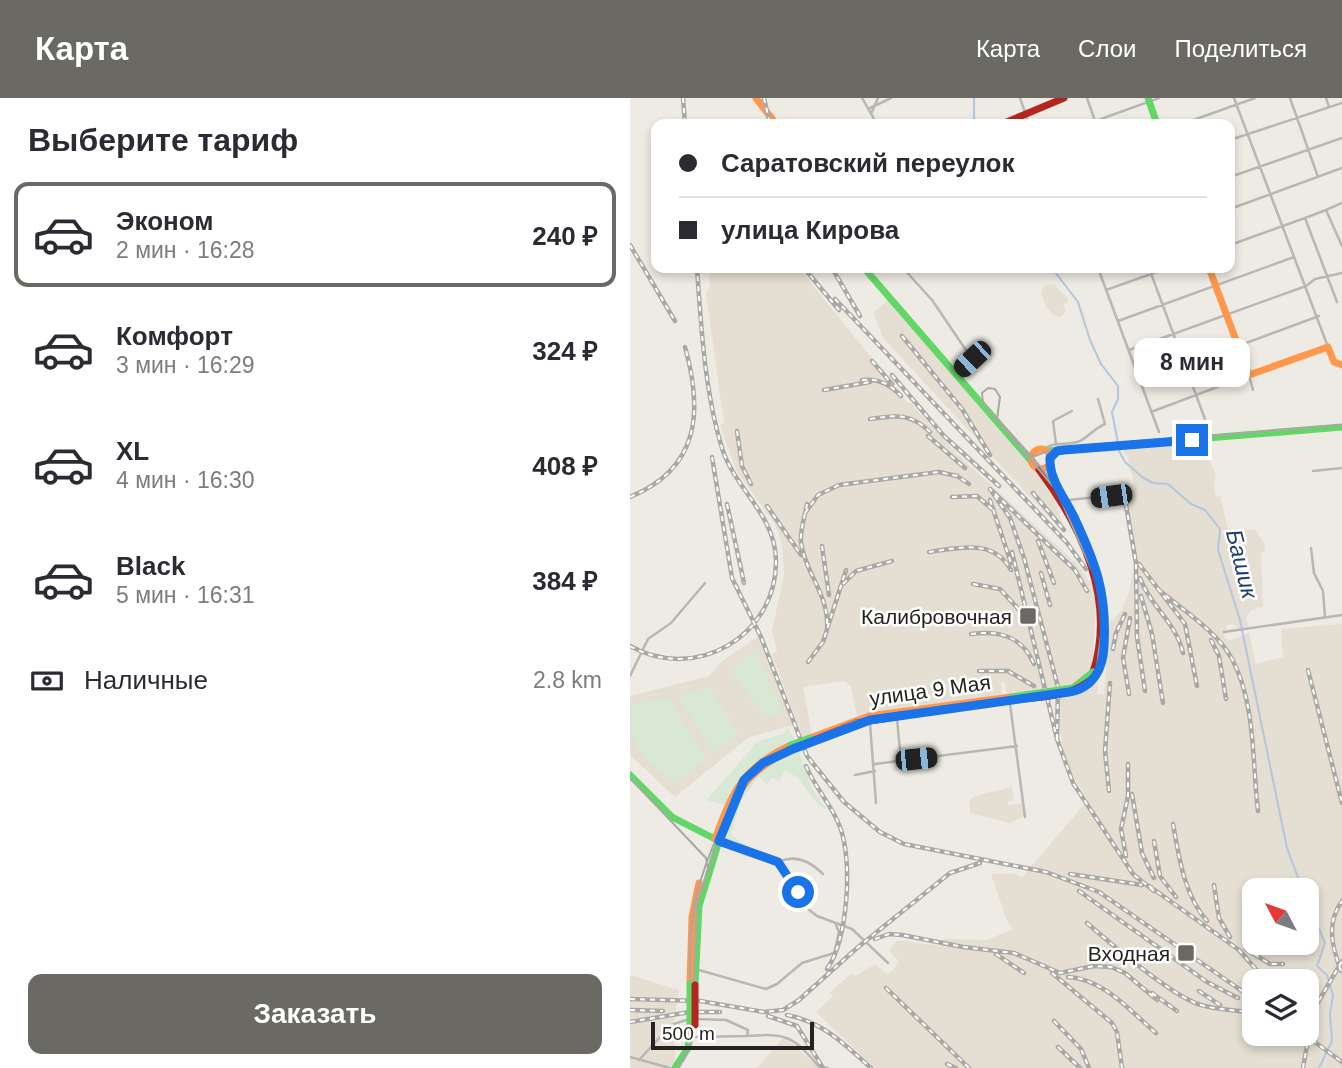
<!DOCTYPE html>
<html lang="ru">
<meta charset="utf-8">
<style>
:root{--surface:#fff;--page:#f2f2f3;--text:#2b2b33;--muted:#7c7c81;--line:#e1e1e2;--accent:#6b6964}
body{margin:0;font-family:Arial,sans-serif;background:var(--page);color:var(--text);height:100vh;display:flex;flex-direction:column;font-size:26px;white-space:nowrap}
*{box-sizing:border-box;margin:0}
p{font-size:23px;color:var(--muted)}
.icon{flex:none;width:38px;height:38px;fill:none;stroke:currentColor;stroke-width:2;stroke-linecap:round;stroke-linejoin:round}
.map{position:relative;flex:1;overflow:hidden}
.details{display:flex;flex-direction:column;background:var(--surface);width:630px}
.details>*{flex:none}
.banner{position:absolute;left:21px;top:21px;width:584px;height:154px;border-radius:14px;box-shadow:0 4px 10px #0003;display:grid;align-content:center;height:154px;padding:0 28px;background:var(--surface)}
.needle{width:46px;rotate:311deg}
.tools{position:absolute;left:612px;top:780px;display:grid;gap:14px}
.tools a{display:grid;place-items:center;width:77px;height:77px;border-radius:14px;background:var(--surface);box-shadow:0 4px 10px #0003;font-size:35px}
.scale{position:absolute;left:21px;bottom:18px;width:163px;box-sizing:border-box;padding-left:7px;border:4px solid #25231f;border-top:0;font-size:19px;line-height:24px;white-space:nowrap;color:#25231f;-webkit-text-stroke:5px #fff;paint-order:stroke}
.end{position:absolute;width:32px;height:32px;margin:-16px;border:9px solid #1a73e8;background:#fff;box-shadow:0 0 0 4px #fff}
.from{border-radius:50%}
.bubble{position:absolute;height:49px;border-radius:14px;background:var(--surface);box-shadow:0 4px 10px #0003;font-size:23px;font-weight:700;line-height:49px;text-align:center}
.car{position:absolute;width:21px;height:42px;margin:-21px -10px;border-radius:9px;box-shadow:0 0 5px 2px #0007;background:linear-gradient(#222 24%,#8ab4d8 0 40%,#222 0 76%,#8ab4d8 0 86%,#222 0)}
.banner b{display:flex;align-items:center;gap:24px;height:66px;font-size:26px}
.banner b+b{border-top:2px solid var(--line)}
.banner i{width:18px;height:18px;background:var(--text)}
ul{padding:0;list-style:none}
li{display:flex;align-items:center;gap:21px;height:105px;margin:0 14px 10px;padding:0 14px;border:4px solid transparent;border-radius:14px}
li div{flex:1}
li b{display:block;font-size:26px}
li em{font-style:normal;font-weight:700}
li.selected{border-color:var(--accent)}
li>.icon{width:63px;height:63px;stroke-width:1.5}
h2{padding:0 28px;font-size:32px;line-height:84px}
.pay{display:flex;align-items:center;gap:18px;height:77px;padding:0 28px;font-size:26px}
.pay p{margin-inline-start:auto}
.primary-button{display:flex;gap:14px;margin-top:auto;padding:14px 28px}
.primary-button a{flex:1;height:80px;border-radius:14px;background:var(--accent);color:#fff;font-size:28px;font-weight:700;line-height:80px;text-align:center}
header{display:flex;align-items:center;gap:42px;box-sizing:border-box;height:98px;padding:0 35px;background:var(--accent);color:#fff}
header strong{font-size:33px}
nav{display:flex;gap:38px;margin-inline-start:auto;font-size:24px}
main{display:flex;flex:1;min-height:0}
.map>svg:first-child{display:block}
.built{fill:#e5ded2;fill-rule:evenodd}
.green{fill:#d8e8d5}
.lines{fill:none;stroke-linecap:round;stroke-linejoin:round}
.stream{stroke:#b3c6dd;stroke-width:2}
.street{stroke:#b8b7b5;stroke-width:2.5}
.fast{stroke:#63d668;stroke-width:7}
.slow{stroke:#ff974d;stroke-width:7}
.jam{stroke:#b3261e;stroke-width:7}
.tram{stroke:#a9a8a5;stroke-width:2}
.rail-casing{stroke:#a9a8a5;stroke-width:4.5}
.rail{stroke:#fff;stroke-width:2;stroke-dasharray:5;stroke-linecap:butt}
.fast-bridge{stroke:#63d668;stroke-width:7}
.slow-bridge{stroke:#ff974d;stroke-width:7}
.jam-bridge{stroke:#b3261e;stroke-width:7}
.route{stroke:#1a73e8;stroke-width:9}
.poi-dot{fill:#6b6964;stroke:#fff;stroke-width:2.5}
.labels{text-anchor:middle;dominant-baseline:central;stroke-width:5;stroke-linejoin:round;paint-order:stroke}
.poi-label{font-size:21px;fill:#25231f;stroke:#fff;text-anchor:end}
.street-label{font-size:21px;fill:#25231f;stroke:#fff}
.water-label{font-size:23px;font-style:italic;fill:#1c4170;stroke:#fff}
</style>
<header>
<strong>Карта</strong>
<nav><a>Карта</a><a>Слои</a><a>Поделиться</a></nav>
</header>
<main>
<section class="details">
<h2>Выберите тариф</h2>
<ul>
<li class="selected"><svg class="icon" aria-label="car" viewBox="0 0 24 24"><path d="M5 17H2v-5l4-1 3-4h7l3 4 3 1v5h-3M9 17h6M6 11h13"/><circle cx="7" cy="17" r="2"/><circle cx="17" cy="17" r="2"/></svg><div><b>Эконом</b><p>2 мин · 16:28</p></div><em>240 ₽</em></li>
<li><svg class="icon" aria-label="car" viewBox="0 0 24 24"><path d="M5 17H2v-5l4-1 3-4h7l3 4 3 1v5h-3M9 17h6M6 11h13"/><circle cx="7" cy="17" r="2"/><circle cx="17" cy="17" r="2"/></svg><div><b>Комфорт</b><p>3 мин · 16:29</p></div><em>324 ₽</em></li>
<li><svg class="icon" aria-label="car" viewBox="0 0 24 24"><path d="M5 17H2v-5l4-1 3-4h7l3 4 3 1v5h-3M9 17h6M6 11h13"/><circle cx="7" cy="17" r="2"/><circle cx="17" cy="17" r="2"/></svg><div><b>XL</b><p>4 мин · 16:30</p></div><em>408 ₽</em></li>
<li><svg class="icon" aria-label="car" viewBox="0 0 24 24"><path d="M5 17H2v-5l4-1 3-4h7l3 4 3 1v5h-3M9 17h6M6 11h13"/><circle cx="7" cy="17" r="2"/><circle cx="17" cy="17" r="2"/></svg><div><b>Black</b><p>5 мин · 16:31</p></div><em>384 ₽</em></li>
</ul>
<div class="pay"><svg class="icon" aria-label="cash" viewBox="0 0 24 24"><path d="M3 7h18v10H3z"/><circle cx="12" cy="12" r="2"/></svg>Наличные<p>2.8 km</p></div>
<div class="primary-button"><a>Заказать</a></div>
</section>
<div class="map">
<svg width="712" height="970" viewBox="0 0 712 970">
<rect width="100%" height="100%" fill="#eeebe4"/>
<path class="built" d="M79 170H169L278 305 280 304 323 352 446 465 461 485 466 507 462 572 444 586 433 589 391 597 377 596 375 584 371 585 372 597 227 618 221 588 214 583 173 589 182 637 173 641 142 556 147 553 142 533 154 476 152 446 145 426 106 372 90 327 94 326 76 195 80 188Z
M415 187H424L438 200V205L433 206 436 214 430 219 423 217 416 209 411 195Z
M258 202 423 394 433 429 430 431 254 241 243 215Z
M572 346 586 377 584 388 586 399 590 398 598 431 626 432 635 447 634 454 631 455 633 508 622 512 616 519 619 529 608 531 603 526 597 527 594 538 599 543 619 535 626 566 653 559 651 531 712 526V970H245L186 914 203 898 200 894 222 875 226 878 245 866 257 876 263 872 269 863 259 853 267 842 311 848 313 841 357 842 383 831 377 823 361 776H385L392 779 458 702 441 675 433 652 426 605 427 599 445 596 462 586 468 587 467 596H474L480 524 491 513 499 495 504 467 493 405 499 402 497 393 505 391 498 360 493 352ZM625 793H677V845H625ZM625 884H677V936H625Z
M129 538 163 627 119 639 45 699 0 657V598L79 578 92 563Z
M382 689 384 703H378V707L393 705 394 718 380 725 340 715V702L345 698Z
M0 877 49 892 45 922V966L34 970H0Z
M154 939 190 970H127Z"/>
<path class="green" d="M125 551 154 615 136 619 100 573Z
M80 589 108 636 83 655 48 598Z
M38 599 76 661 45 686C11 656 0 655 0 608Z
M158 630 165 642C132 657 108 672 94 707L77 702 128 643 153 636Z
M169 653 182 690 197 711 188 707 168 680 155 672 149 684 142 679 137 686 129 679 111 703 101 737 120 750 95 741 108 695 124 674Z"/>
<g class="lines">
<path class="stream" d="M344 26V0
M422 170 448 204 460 242 471 266 488 288V301L482 314 488 345
M488 351 495 364 512 379 523 385 538 386 561 406 575 412 590 431 588 452 610 522 657 750 673 793
M677 803 695 845 687 868 697 877 703 897 700 916 702 943 689 970"/>
<path class="street" d="M232 0 247 26
M390 0 399 26
M457 0 466 26
M604 0 698 249
M660 0 688 79
M696 0 699 9
M238 11 261 0
M241 16 248 0
M457 26 529 0
M552 26 625 0
M600 42 712 5
M600 79 712 40
M600 111 712 70
M696 112 712 105
M600 147 675 120
M273 170 302 202 342 261 325 276
M468 170 529 334
M519 170 579 332
M476 192 538 170
M707 204 675 120 696 112 712 148
M488 223 664 159
M499 252 676 188 685 181 712 175
M511 284 689 218
M521 314 619 277 623 292
M426 346 423 323 442 313
M414 351C425 343 438 348 450 343 458 339 465 330 475 326L468 301
M683 373 712 370
M438 402 497 396
M681 450 684 475 693 493 695 519
M594 534 712 517
M0 578 18 541 41 525 75 485
M380 606 395 719
M267 621 271 663
M240 625 246 705
M245 666 387 648
M225 677 245 673
M89 743 148 764 178 811 187 818 222 831 258 865
M148 764C165 756 181 764 193 776
M69 872 136 891 147 886 172 865 204 855 209 834 206 827
M117 938C157 935 163 938 189 969L198 970
M64 939 117 938 118 932 96 922 66 921
M0 959 40 970
M9 962 41 927 59 921"/>
<path class="fast" d="M518 0 527 26
M234 170 402 364
M418 353 712 329
M420 363C422 382 433 396 441 413 467 466 487 518 467 576
M0 677 42 719 89 743 69 808 65 887
M45 970 58 950 60 927"/>
<path class="slow" d="M126 0 146 26
M579 170 619 277 698 249 704 264 712 267
M401 361a10 10 0 1 1 20 0a10 10 0 1 1-20 0Z
M180 640 239 618 381 599
M85 741C103 692 112 670 161 647
M89 743C106 694 114 674 163 651
M60 886 62 819 69 785"/>
<path class="jam" d="M372 26 434 0
M409 372C452 429 486 502 463 574
M182 643 226 625 310 612"/>
<path class="tram" d="M396 356 405 358 423 351 712 327
M0 680 76 760 78 770
M48 970 55 960 61 944C62 899 56 849 65 804 73 766 92 729 105 693L118 674 132 662 225 623 438 592 459 583 467 569 473 521 469 488 427 393 353 305 352 295 358 290 365 291 370 299 367 321C387 343 410 365 426 390 453 430 515 575 438 594L238 621 138 660 119 674 106 693 67 805 62 944 49 970"/>
<defs>
<path id="rail" d="M53 0 55 26
M134 0 140 26
M0 147 45 223
M174 170 209 212
M202 170 230 218
M205 201 437 445 456 471
M272 238 332 311 360 357
M242 263 262 286
M262 277 313 337 369 388
M232 282C248 280 260 286 271 298
M194 292 240 284
M240 321C265 317 281 315 300 334
M107 333 112 368 121 386
M298 338 335 370
M82 359 102 480 131 539 177 658 214 704 250 734 274 746 416 774 469 794 625 902
M403 395 434 432
M0 399C70 370 73 313 55 249
M322 399 347 398 363 412
M360 402 381 465
M97 406 114 485
M177 406C175 418 170 432 171 444 175 475 199 497 197 529
M496 407 506 465 507 539 515 593
M137 408 171 457
M175 415 188 397 209 387 309 374 327 378 339 386
M408 443 424 485
M192 448 199 497
M299 454C330 450 363 440 381 472
M382 454 427 641 443 685 503 776 524 793
M509 466 555 526 567 588
M411 475 420 507
M510 480C520 508 546 524 553 555
M213 486 226 473 262 463
M343 486 370 491 393 516
M528 491C551 511 587 533 602 561 626 606 622 664 628 713
M511 498 522 536 533 605
M341 536C369 532 392 538 404 566
M581 542 589 558 596 601
M0 548C66 585 147 538 146 462 145 417 107 393 93 353 75 298 71 228 67 170
M483 551 486 535 495 516
M178 564 193 544 216 472
M678 572 712 705
M349 573H378L404 588
M499 596 493 560 500 520
M427 641 428 589 394 460 380 420 360 391 445 472 457 493
M176 668C185 690 202 707 210 729 223 763 218 841 197 871
M479 693 475 653 480 585
M502 696 512 755 524 780
M543 726C549 759 554 797 577 823
M524 743 530 778 546 799
M496 758 491 731 498 698V666
M440 776 512 787
M584 787 589 820 600 839
M519 788 609 852 631 877
M449 793 577 884 608 900
M457 825C480 845 543 899 571 907 588 912 607 912 625 915
M245 841 259 836 272 837 333 849 384 855 430 875 464 868 481 869 495 875 527 902
M618 850 631 852 652 847
M616 851 640 866H653
M366 856 394 875
M711 873C702 849 696 825 712 803
M422 875 482 925 487 934 492 970
M438 879C474 881 500 913 526 935
M617 881 625 888
M256 890 339 970
M569 893 590 907
M522 895 547 913
M0 901 70 903 134 914 153 912 169 902 227 850 320 775 350 765
M0 912 33 913
M157 917C193 924 214 946 241 970
M138 918 167 928 193 970
M424 923 451 951 459 970
M0 924 60 914H90
M674 936 712 964
M428 949 450 970
M317 966 326 970
M673 970 683 913 712 863"/>
</defs>
<use href="#rail" class="rail-casing"/>
<use href="#rail" class="rail"/>
<path class="fast-bridge" d="M382 599 443 590 463 574
M161 647 180 640
M60 886V927"/>
<path class="slow-bridge" d="M163 651 182 643"/>
<path class="jam-bridge" d="M381 602C412 599 444 600 467 576
M65 887V927"/>
</g>
<g class="lines">
<path class="route" d="M168 794 148 764 89 743 114 682 133 665 163 651 240 622 439 594C463 590 473 571 474 548 477 495 466 466 444 419 435 400 419 382 420 360L427 353 434 352 562 342"/>
</g>
<g class="poi-dot">
<rect x="389" y="509" width="18" height="18" rx="3.5"/>
<rect x="547" y="846" width="18" height="18" rx="3.5"/>
</g>
<g class="labels">
<g class="poi-label">
<text x="382" y="518">Калибровочная</text>
<text x="540" y="855">Входная</text>
</g>
<g class="street-label">
<text transform="translate(300 592) rotate(-8)">улица 9 Мая</text>
</g>
<g class="water-label">
<text transform="translate(612 466) rotate(76)">Башик</text>
</g>
</g>
</svg>
<div class="tools">
<a><svg class="needle" viewBox="-14 -14 28 28"><path d="M0-13l5 13h-10z" fill="#e53935"/><path d="M0 13l5-13h-10z" fill="#7c7c81"/></svg></a>
<a><svg class="icon" aria-label="layers" viewBox="0 0 24 24"><path d="M12 4l9 5-9 5-9-5zM3 14l9 5 9-5"/></svg></a>
</div>
<div class="scale">500 m</div>
<i class="end from" style="left:168px;top:794px"></i>
<i class="end" style="left:562px;top:342px"></i>
<div class="bubble" style="left:504px;top:240px;width:116px">8 мин</div>
<i class="car" style="left:342px;top:261px;rotate:227deg"></i>
<i class="car" style="left:481px;top:398px;rotate:262deg"></i>
<i class="car" style="left:286px;top:661px;rotate:84deg"></i>
<div class="banner">
<b><i class="from"></i>Саратовский переулок</b>
<b><i></i>улица Кирова</b>
</div>
</div>
</main>
